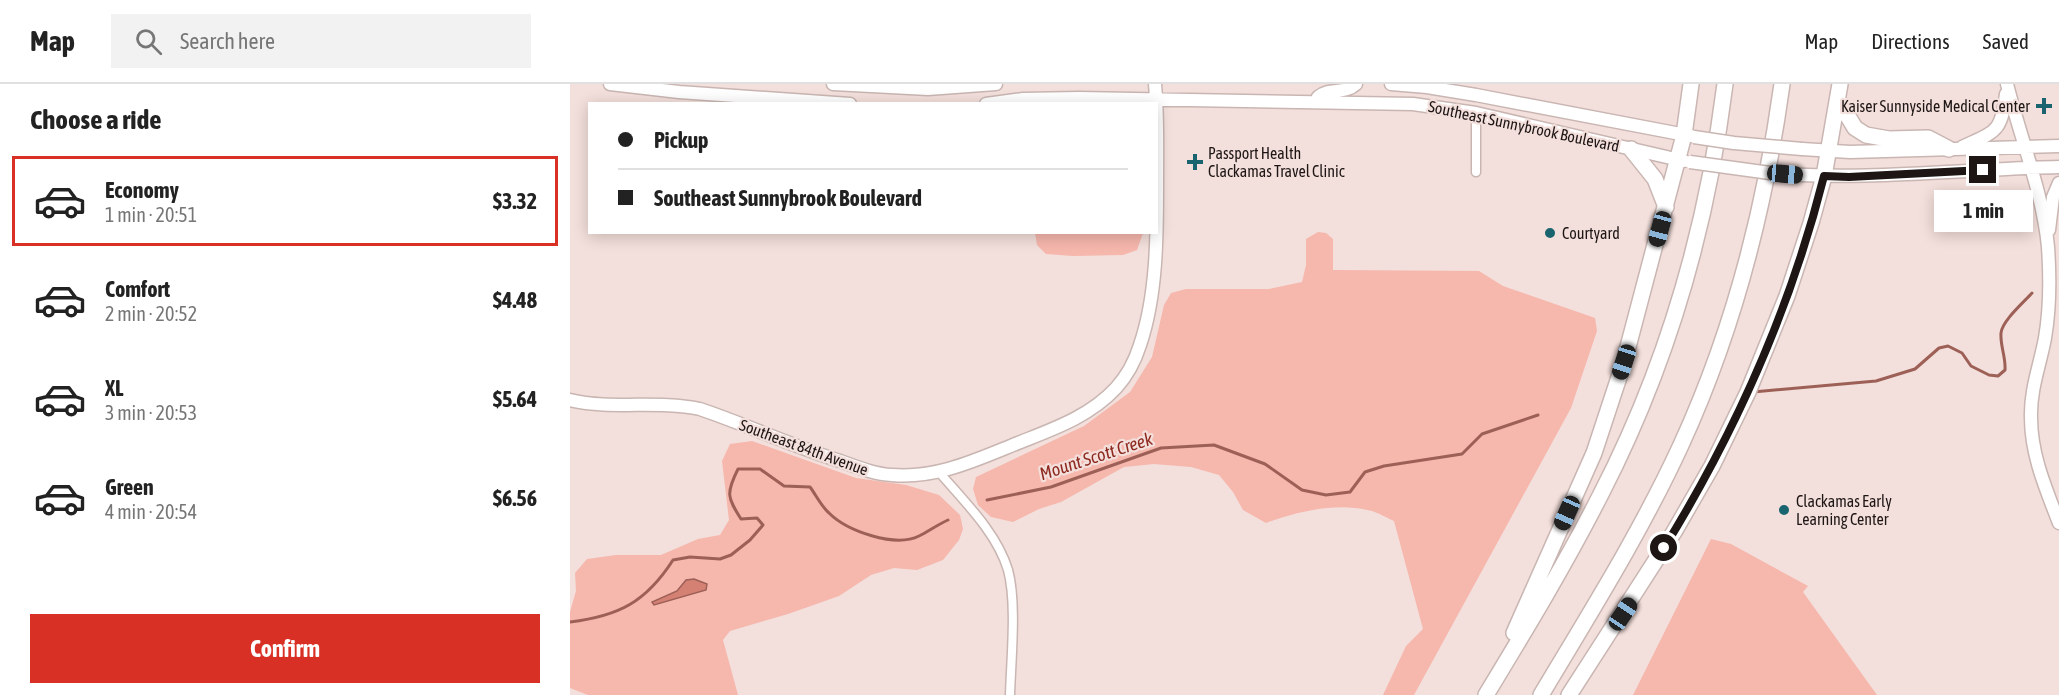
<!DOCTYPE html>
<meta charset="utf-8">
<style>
:root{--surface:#fff;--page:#f2f2f2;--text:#222;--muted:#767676;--line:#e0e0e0;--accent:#d93025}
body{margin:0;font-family:"Asap Condensed",sans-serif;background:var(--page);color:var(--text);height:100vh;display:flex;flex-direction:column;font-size:22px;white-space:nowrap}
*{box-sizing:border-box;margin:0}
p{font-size:20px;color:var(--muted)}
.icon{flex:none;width:33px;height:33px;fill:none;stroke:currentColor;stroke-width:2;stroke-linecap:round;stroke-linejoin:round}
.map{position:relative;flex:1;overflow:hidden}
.panel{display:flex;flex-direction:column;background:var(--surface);width:570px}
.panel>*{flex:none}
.top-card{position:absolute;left:18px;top:18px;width:570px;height:132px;border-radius:0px;box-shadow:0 3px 15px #0003;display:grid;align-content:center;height:132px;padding:0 30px;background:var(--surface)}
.end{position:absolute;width:27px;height:27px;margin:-14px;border:8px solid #1d1615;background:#fff;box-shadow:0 0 0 3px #fff}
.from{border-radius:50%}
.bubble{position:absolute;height:42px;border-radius:0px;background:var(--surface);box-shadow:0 3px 15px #0003;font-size:20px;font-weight:700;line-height:42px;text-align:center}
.car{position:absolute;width:18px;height:36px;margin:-18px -9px;border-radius:8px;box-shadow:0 0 4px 2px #0007;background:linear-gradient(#222 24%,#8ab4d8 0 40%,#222 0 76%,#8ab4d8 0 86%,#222 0)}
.top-card b{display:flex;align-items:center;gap:21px;height:57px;font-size:22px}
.top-card b+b{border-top:2px solid var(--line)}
.top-card i{width:15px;height:15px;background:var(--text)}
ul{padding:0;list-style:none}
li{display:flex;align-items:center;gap:18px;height:90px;margin:0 12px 9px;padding:0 18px;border:3px solid transparent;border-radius:0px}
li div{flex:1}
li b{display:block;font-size:22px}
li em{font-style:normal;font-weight:700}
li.selected{border-color:var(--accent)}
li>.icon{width:54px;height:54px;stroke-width:1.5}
h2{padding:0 30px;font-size:27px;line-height:72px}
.action{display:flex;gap:12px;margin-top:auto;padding:12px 30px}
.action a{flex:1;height:69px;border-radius:0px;background:var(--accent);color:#fff;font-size:24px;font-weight:700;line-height:69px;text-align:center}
header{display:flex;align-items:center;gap:36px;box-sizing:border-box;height:84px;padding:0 30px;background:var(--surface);border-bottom:2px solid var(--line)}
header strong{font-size:28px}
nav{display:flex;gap:33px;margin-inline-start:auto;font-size:21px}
.search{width:420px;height:54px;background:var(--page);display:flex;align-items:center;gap:15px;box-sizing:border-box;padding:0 21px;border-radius:0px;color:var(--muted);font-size:22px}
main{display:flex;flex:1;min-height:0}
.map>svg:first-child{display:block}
.green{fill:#f6b7ad}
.water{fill:#d48073;stroke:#9d6057;stroke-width:1.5}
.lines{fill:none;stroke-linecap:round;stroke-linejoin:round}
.stream{stroke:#9d6057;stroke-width:3}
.street-casing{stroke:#c9b6b2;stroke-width:11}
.secondary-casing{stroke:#c9b6b2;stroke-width:15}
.highway-casing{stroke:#c9b6b2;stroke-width:18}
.street{stroke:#fff;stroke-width:8}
.secondary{stroke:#fff;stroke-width:12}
.highway{stroke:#fff;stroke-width:15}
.secondary-bridge-casing{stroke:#c9b6b2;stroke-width:15;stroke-linecap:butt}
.secondary-bridge{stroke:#fff;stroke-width:12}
.route{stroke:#1d1615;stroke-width:8}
.poi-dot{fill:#19646f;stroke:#f3dfdb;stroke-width:2}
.labels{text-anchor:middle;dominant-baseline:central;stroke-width:4.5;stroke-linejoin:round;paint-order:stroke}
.poi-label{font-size:16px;fill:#1d1615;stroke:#f3dfdb;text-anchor:start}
.street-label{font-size:16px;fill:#1d1615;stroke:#f3dfdb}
.water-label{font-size:18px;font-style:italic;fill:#8d291f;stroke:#f3dfdb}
</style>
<header>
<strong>Map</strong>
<div class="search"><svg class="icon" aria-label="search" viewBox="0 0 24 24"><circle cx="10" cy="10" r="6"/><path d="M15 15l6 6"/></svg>Search here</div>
<nav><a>Map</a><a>Directions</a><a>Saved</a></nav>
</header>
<main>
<section class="panel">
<h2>Choose a ride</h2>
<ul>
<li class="selected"><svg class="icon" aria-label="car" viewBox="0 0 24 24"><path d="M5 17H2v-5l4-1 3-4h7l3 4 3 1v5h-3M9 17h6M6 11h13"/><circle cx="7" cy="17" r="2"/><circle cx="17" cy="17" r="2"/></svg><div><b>Economy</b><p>1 min · 20:51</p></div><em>$3.32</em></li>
<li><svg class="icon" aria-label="car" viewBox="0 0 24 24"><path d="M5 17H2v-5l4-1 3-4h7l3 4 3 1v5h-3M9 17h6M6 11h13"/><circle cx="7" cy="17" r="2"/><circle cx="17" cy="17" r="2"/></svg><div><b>Comfort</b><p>2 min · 20:52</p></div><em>$4.48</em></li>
<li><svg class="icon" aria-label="car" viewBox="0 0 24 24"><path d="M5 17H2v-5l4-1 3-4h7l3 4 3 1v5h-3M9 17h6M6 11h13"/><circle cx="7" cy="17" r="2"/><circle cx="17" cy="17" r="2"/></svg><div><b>XL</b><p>3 min · 20:53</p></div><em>$5.64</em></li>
<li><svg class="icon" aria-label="car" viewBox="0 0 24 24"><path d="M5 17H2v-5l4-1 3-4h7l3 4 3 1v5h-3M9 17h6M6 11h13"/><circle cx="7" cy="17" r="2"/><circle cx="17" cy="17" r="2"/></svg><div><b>Green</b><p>4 min · 20:54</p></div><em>$6.56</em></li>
</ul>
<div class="action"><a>Confirm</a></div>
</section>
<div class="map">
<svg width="1489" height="611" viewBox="0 0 1489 611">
<rect width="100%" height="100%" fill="#f3dfdb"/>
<path class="green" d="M748 148 756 149 763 155V186L909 187 933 202 1025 234 1027 247 1001 324 844 611H813L836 562 853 545 824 437C817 434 809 429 802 427 768 418 728 427 696 439L673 426 663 408 649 391 621 383 584 380 554 383 491 418 469 425 443 438 421 433 408 421 403 405 406 393 514 342 560 308 582 273 594 221 601 209 616 205H699L732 198 736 181V155Z
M465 149 573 148V149L567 166 553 171 503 172 476 170 467 161Z
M182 357 286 394 336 401 369 411 390 431 393 445 389 456 373 476 347 486 324 484 301 491 269 512 218 530 160 547 153 556 168 611H18L0 604V528L6 507 5 489 17 475 46 471H91L128 455 150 451 159 436 152 377 160 360Z
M1141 455 1161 460 1238 502 1233 508 1307 611H1063Z"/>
<path class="water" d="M124 495 137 500 136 506 84 521 82 518 107 507 116 496Z"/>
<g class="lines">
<path class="stream" d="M1183 308 1306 297 1345 285 1369 264 1378 262 1392 269 1401 282 1419 291 1428 292 1435 286C1436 273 1430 262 1431 249 1432 237 1454 218 1462 209
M417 416 481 403 591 364 644 361 695 380 732 406 756 411 780 408 795 388 814 382 892 370 912 350 968 331
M0 538C49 532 76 518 103 476L120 473 150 475 161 471 180 456 193 441 187 434 171 435C157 413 156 409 168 385H190L214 402 240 403C246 411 251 422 259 429 277 447 325 464 349 452 359 447 367 441 378 436"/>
<defs>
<path id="street" d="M906 29V88
M369 388C394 417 427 449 438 486 447 519 441 575 440 611"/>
<path id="secondary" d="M40 0 109 8 280 20
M263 0 358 5 426 0
M821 0 857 3 906 11 1121 52
M1437 0C1450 53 1473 109 1478 163 1480 192 1480 225 1475 254 1470 281 1460 306 1461 334 1461 371 1476 405 1489 439
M748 17V13C760 3 774 11 786 0
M416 20 453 15 509 14 843 20 906 29 1114 77
M1392 63C1426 47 1431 49 1436 10
M1232 65 1280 68 1489 62
M1200 89C1296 97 1393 85 1489 83
M1479 146 1483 113 1489 99
M0 316C42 326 87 316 130 325 177 341 222 362 270 377 287 383 304 390 322 391 367 395 408 375 448 359 483 345 519 333 546 304 557 292 565 277 570 261 587 211 587 152 587 100 587 66 588 33 585 0"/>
<path id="highway" d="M1268 16 1285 44 1296 51 1319 55 1358 54 1379 65
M1061 65 1085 95 1096 123
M944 549 1024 369 1054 278 1114 51 1121 0
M916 611C956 545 996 479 1031 410 1097 282 1137 143 1155 0
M971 611C1020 529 1071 448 1111 361 1163 248 1195 123 1212 0
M999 611 1104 448 1142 382 1178 308 1217 212 1241 139 1254 92 1270 0"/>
</defs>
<use href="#street" class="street-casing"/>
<use href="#secondary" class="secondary-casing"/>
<use href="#highway" class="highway-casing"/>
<use href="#street" class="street"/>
<use href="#secondary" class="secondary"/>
<use href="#highway" class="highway"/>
<defs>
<path id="secondary-bridge" d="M1124 53 1164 59 1232 65
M1120 78 1200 89"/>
</defs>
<use href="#secondary-bridge" class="secondary-bridge-casing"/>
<use href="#secondary-bridge" class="secondary-bridge"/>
</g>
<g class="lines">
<path class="route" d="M1094 464C1165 349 1221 223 1254 92L1279 93 1413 86"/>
</g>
<g class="poi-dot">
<path d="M1471 13h6v6h6v6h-6v6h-6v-6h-6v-6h6z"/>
<path d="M622 69h6v6h6v6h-6v6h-6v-6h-6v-6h6z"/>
<circle cx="980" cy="149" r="6"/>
<circle cx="1214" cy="426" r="6"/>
</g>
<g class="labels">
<g class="poi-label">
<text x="1460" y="22" text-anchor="end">Kaiser Sunnyside Medical Center</text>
<text x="638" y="69">Passport Health<tspan x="638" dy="18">Clackamas Travel Clinic</tspan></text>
<text x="992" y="149">Courtyard</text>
<text x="1226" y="417">Clackamas Early<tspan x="1226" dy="18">Learning Center</tspan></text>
</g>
<g class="street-label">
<text transform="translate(954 42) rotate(12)">Southeast Sunnybrook Boulevard</text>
<text transform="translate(234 363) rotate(20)">Southeast 84th Avenue</text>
</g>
<g class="water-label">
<text transform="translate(526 372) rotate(-18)">Mount Scott Creek</text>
</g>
</g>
</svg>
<i class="end from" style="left:1094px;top:464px"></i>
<i class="end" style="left:1413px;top:86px"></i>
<div class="bubble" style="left:1364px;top:106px;width:99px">1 min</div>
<i class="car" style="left:1215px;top:90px;rotate:95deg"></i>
<i class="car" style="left:1090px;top:145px;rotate:195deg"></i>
<i class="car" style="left:1054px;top:278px;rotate:198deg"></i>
<i class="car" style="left:997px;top:429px;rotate:204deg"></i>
<i class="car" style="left:1053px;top:530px;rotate:34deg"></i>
<div class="top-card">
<b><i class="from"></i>Pickup</b>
<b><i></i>Southeast Sunnybrook Boulevard</b>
</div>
</div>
</main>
